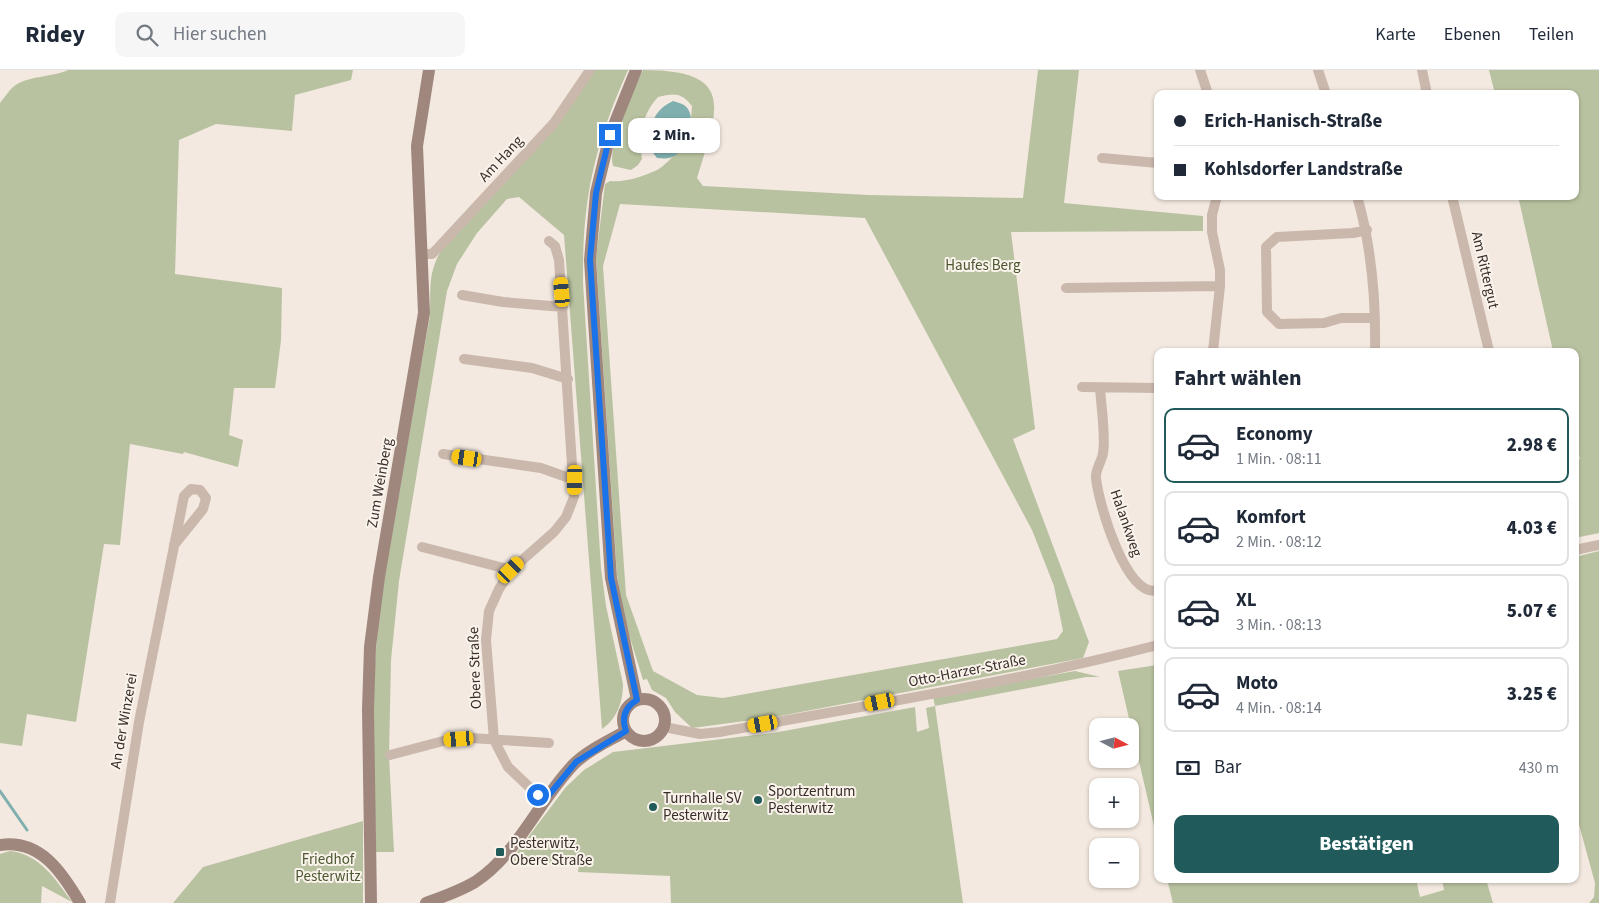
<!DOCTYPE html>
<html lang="de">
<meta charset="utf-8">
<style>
:root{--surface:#fff;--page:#f6f6f7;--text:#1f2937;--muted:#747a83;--line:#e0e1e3;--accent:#205a5a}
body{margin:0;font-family:"Source Sans 3",sans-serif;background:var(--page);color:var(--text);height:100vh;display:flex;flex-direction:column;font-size:19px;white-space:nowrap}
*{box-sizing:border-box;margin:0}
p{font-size:16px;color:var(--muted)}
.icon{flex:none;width:28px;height:28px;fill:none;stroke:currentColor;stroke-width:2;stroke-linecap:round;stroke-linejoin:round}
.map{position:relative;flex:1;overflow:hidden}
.panel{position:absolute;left:1154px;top:278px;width:425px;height:535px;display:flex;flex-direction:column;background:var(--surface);border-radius:10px;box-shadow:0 1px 4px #0004}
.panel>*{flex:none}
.guide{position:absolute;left:1154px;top:20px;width:425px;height:110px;border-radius:10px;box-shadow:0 1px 4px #0004;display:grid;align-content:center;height:110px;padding:0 20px;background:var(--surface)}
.needle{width:32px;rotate:97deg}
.fabs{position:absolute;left:1089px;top:648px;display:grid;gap:10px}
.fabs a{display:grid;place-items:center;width:50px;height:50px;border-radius:10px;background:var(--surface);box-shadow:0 1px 4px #0004;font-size:25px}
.end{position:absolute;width:22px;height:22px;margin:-11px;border:6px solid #1a73e8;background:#fff;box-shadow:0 0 0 2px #fff}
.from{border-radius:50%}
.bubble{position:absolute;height:35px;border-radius:10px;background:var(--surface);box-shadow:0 1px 4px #0004;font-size:16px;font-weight:800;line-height:35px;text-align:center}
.car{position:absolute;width:15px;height:30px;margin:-15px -8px;border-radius:6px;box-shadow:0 0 4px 1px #0007;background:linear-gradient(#f5c518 24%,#345 0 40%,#f5c518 0 76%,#345 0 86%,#f5c518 0)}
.guide b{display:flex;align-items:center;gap:18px;height:48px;font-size:19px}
.guide b+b{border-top:1px solid var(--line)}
.guide i{width:12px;height:12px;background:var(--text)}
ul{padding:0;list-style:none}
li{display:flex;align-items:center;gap:15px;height:75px;margin:0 10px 8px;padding:0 10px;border:2px solid var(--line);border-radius:10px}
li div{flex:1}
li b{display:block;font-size:19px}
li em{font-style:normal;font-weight:800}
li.current{border-color:var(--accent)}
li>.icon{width:45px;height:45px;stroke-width:1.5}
h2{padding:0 20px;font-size:22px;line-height:60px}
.pay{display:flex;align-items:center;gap:12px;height:55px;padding:0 20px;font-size:19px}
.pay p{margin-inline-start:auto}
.cta{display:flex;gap:10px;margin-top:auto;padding:10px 20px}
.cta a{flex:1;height:58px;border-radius:10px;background:var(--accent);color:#fff;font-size:20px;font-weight:800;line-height:58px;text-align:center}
header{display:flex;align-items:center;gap:30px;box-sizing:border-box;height:70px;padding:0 25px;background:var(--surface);border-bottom:1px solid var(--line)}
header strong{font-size:24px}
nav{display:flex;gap:28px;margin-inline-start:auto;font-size:18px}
.search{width:350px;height:45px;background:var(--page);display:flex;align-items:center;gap:12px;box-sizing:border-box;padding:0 18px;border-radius:10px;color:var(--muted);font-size:19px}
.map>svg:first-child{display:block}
.green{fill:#b9c2a0;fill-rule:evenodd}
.water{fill:#7fb0af}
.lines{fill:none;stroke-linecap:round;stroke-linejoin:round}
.stream{stroke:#7fb0af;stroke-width:3}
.street{stroke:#cbb8ac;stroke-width:10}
.secondary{stroke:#9f877d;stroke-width:12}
.route{stroke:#1a73e8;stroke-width:6}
.poi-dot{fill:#205a5a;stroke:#faf3ec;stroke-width:2}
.labels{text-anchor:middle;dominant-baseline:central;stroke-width:4;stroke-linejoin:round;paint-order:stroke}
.street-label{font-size:15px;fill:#392e2a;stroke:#faf3ec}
.park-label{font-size:15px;fill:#4b572f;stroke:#faf3ec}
.poi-label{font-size:15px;fill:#392e2a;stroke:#faf3ec;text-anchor:start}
</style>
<header>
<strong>Ridey</strong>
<div class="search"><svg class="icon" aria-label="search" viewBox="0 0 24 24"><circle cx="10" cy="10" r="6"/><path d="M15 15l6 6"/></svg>Hier suchen</div>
<nav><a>Karte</a><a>Ebenen</a><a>Teilen</a></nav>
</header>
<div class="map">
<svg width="1599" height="833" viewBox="0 0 1599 833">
<rect width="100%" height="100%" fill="#f3e9e0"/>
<path class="green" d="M68 0H353L351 10 295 25 292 61 216 54 179 70 175 204 282 218 281 270 275 318H234L229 365 243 370 238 397 184 382 183 384 130 374 120 475 104 474 76 652 27 644 22 676 0 673V33C4 28 8 22 12 18 26 5 51 8 68 0Z
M593 0H628C594 76 582 130 583 213L601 498 606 536 623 614C623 632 617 649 602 659L564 165 519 127 507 129 477 163 457 194 447 221 399 511 391 590 389 686 394 782H376C375 725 371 666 374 608 381 487 409 366 430 246 431 214 427 201 446 173Z
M643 0C737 0 718 39 697 108L703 116 868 125 1023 128 1038 0H1079L1064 133 1203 146V161L1011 162 1035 359 1013 369 1089 572 1083 588 775 647 692 658 675 642 666 628 652 620 647 609 643 610 624 548 617 505 596 188 605 114 610 111C624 113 644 106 657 100 665 96 671 87 679 82L691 49 692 36C681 22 674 23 658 27 642 44 638 67 642 89L638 95 631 100 613 96C607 76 633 20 643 0ZM620 134 865 148 1032 460 1054 516 1063 561 1057 569 723 628 697 625 653 601 626 525 603 196Z
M1489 0H1599V463L1575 468V391L1580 389 1575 369V281H1553L1518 126H1575V24H1495Z
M1599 481V833H1589L1594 827 1595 813 1575 740V487Z
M1157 595H1158L1157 769 1118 601Z
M1075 601 1100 607H1086L935 636 963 833H671L670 806 578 802 579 794 510 791 566 717 584 700 613 682 773 663 915 637 917 662 929 658 926 638 935 636 933 627Z
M363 751V833H173L203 797Z
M10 781C40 784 56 810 72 832L42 816 41 833H0V784Z
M1167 809H1416L1420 827 1444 820 1442 810 1486 809 1493 833H1173Z"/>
<path class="water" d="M673 31C676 32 681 33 684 35 698 44 688 73 679 82 673 89 665 89 657 88L648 76C651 55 652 41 673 31Z"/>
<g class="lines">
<path class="stream" d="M0 721 27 760"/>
<path class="street" d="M1200 0 1208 24
M1318 0 1326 24
M1422 0 1427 24
M1102 88 1158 93
M1357 126C1372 178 1376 228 1375 281
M1452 126 1489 281
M1367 160 1353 163 1277 167 1266 177 1267 242 1279 254 1324 253 1341 248H1375
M422 184H432L438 178 554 53 590 0
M1066 218 1220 216
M462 225 503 232 563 237
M1213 281 1220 216V200L1212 162V145L1217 126
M464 289 532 298 568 309
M1082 317 1158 318
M1100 318C1101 335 1106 367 1103 383 1102 391 1095 400 1096 408 1098 431 1126 530 1158 520
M443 384 541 398 575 410
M422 477 511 500
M1575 480 1599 475
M664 657 700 664 720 662C866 636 1014 612 1158 575
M390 685 447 670 471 668 549 673
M544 731 508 697 494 670 486 570 489 541 499 519 511 500 554 462 566 447 574 427 559 190 555 176 549 171
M110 833 139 652 184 426 191 419 200 420 206 428 203 439 174 475"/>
<path class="secondary" d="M636 0 610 65 596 123 590 190 611 508 637 630
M623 650a21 21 0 1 1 42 0a21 21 0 1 1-42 0Z
M0 775C40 769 62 802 80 833
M371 833 368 640 370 577 379 507 424 243 417 76 429 0
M426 833C443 827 460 821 475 812 518 784 539 730 574 694 588 680 609 671 626 661"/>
</g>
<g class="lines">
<path class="route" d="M538 725 544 731 576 692 626 661C621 647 625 637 637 630L611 508 590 190 596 123 610 65"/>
</g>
<g class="poi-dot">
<circle cx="758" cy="730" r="5"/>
<circle cx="653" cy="737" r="5"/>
<rect x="495" y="777" width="10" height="10" rx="2.5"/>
</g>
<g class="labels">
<g class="street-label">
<text transform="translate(501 89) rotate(-47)">Am Hang</text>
<text transform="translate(1485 200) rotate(77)">Am Rittergut</text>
<text transform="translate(380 413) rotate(-80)">Zum Weinberg</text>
<text transform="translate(1126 453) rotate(71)">Halankweg</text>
<text transform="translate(475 598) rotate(-92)">Obere Straße</text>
<text transform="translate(967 601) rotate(-11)">Otto-Harzer-Straße</text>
<text transform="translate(124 651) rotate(-80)">An der Winzerei</text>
</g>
<g class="park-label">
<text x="983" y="195">Haufes Berg</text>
<text x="328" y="789">Friedhof<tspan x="328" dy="17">Pesterwitz</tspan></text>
</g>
<g class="poi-label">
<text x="768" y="721">Sportzentrum<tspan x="768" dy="17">Pesterwitz</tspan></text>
<text x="663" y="728">Turnhalle SV<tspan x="663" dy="17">Pesterwitz</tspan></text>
<text x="510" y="773">Pesterwitz,<tspan x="510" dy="17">Obere Straße</tspan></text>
</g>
</g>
</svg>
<div class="fabs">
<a><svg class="needle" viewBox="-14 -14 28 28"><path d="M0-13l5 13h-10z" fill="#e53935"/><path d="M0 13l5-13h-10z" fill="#747a83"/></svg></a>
<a>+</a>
<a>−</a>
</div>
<i class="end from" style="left:538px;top:725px"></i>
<i class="end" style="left:610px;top:65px"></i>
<div class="bubble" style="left:628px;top:48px;width:92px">2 Min.</div>
<i class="car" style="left:562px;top:222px;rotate:355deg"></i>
<i class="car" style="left:467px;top:388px;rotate:278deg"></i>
<i class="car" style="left:575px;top:410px;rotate:181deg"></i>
<i class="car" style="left:511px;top:500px;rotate:45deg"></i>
<i class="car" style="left:880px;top:632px;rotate:259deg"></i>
<i class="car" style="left:763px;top:654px;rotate:260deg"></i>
<i class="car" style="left:459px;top:669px;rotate:266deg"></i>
<div class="guide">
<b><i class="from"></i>Erich-Hanisch-Straße</b>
<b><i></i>Kohlsdorfer Landstraße</b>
</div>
<section class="panel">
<h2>Fahrt wählen</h2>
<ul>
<li class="current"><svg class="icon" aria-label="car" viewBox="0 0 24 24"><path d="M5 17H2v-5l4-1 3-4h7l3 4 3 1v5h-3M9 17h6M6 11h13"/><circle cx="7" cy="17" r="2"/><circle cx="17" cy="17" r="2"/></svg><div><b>Economy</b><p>1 Min. · 08:11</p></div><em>2.98 €</em></li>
<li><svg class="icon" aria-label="car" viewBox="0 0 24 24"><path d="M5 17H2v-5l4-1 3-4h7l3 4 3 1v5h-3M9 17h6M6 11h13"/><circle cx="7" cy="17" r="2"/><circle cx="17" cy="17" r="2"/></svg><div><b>Komfort</b><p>2 Min. · 08:12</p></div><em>4.03 €</em></li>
<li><svg class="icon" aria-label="car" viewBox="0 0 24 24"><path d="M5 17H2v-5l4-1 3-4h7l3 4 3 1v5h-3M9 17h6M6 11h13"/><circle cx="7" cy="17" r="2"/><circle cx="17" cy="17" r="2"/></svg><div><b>XL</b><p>3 Min. · 08:13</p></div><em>5.07 €</em></li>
<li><svg class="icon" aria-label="car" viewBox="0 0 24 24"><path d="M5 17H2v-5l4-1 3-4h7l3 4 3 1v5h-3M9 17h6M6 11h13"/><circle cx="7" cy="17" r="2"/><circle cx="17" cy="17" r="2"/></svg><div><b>Moto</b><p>4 Min. · 08:14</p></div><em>3.25 €</em></li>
</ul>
<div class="pay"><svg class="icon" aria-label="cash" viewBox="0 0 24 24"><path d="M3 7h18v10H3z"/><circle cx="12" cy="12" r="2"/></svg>Bar<p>430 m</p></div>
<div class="cta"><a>Bestätigen</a></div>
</section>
</div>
